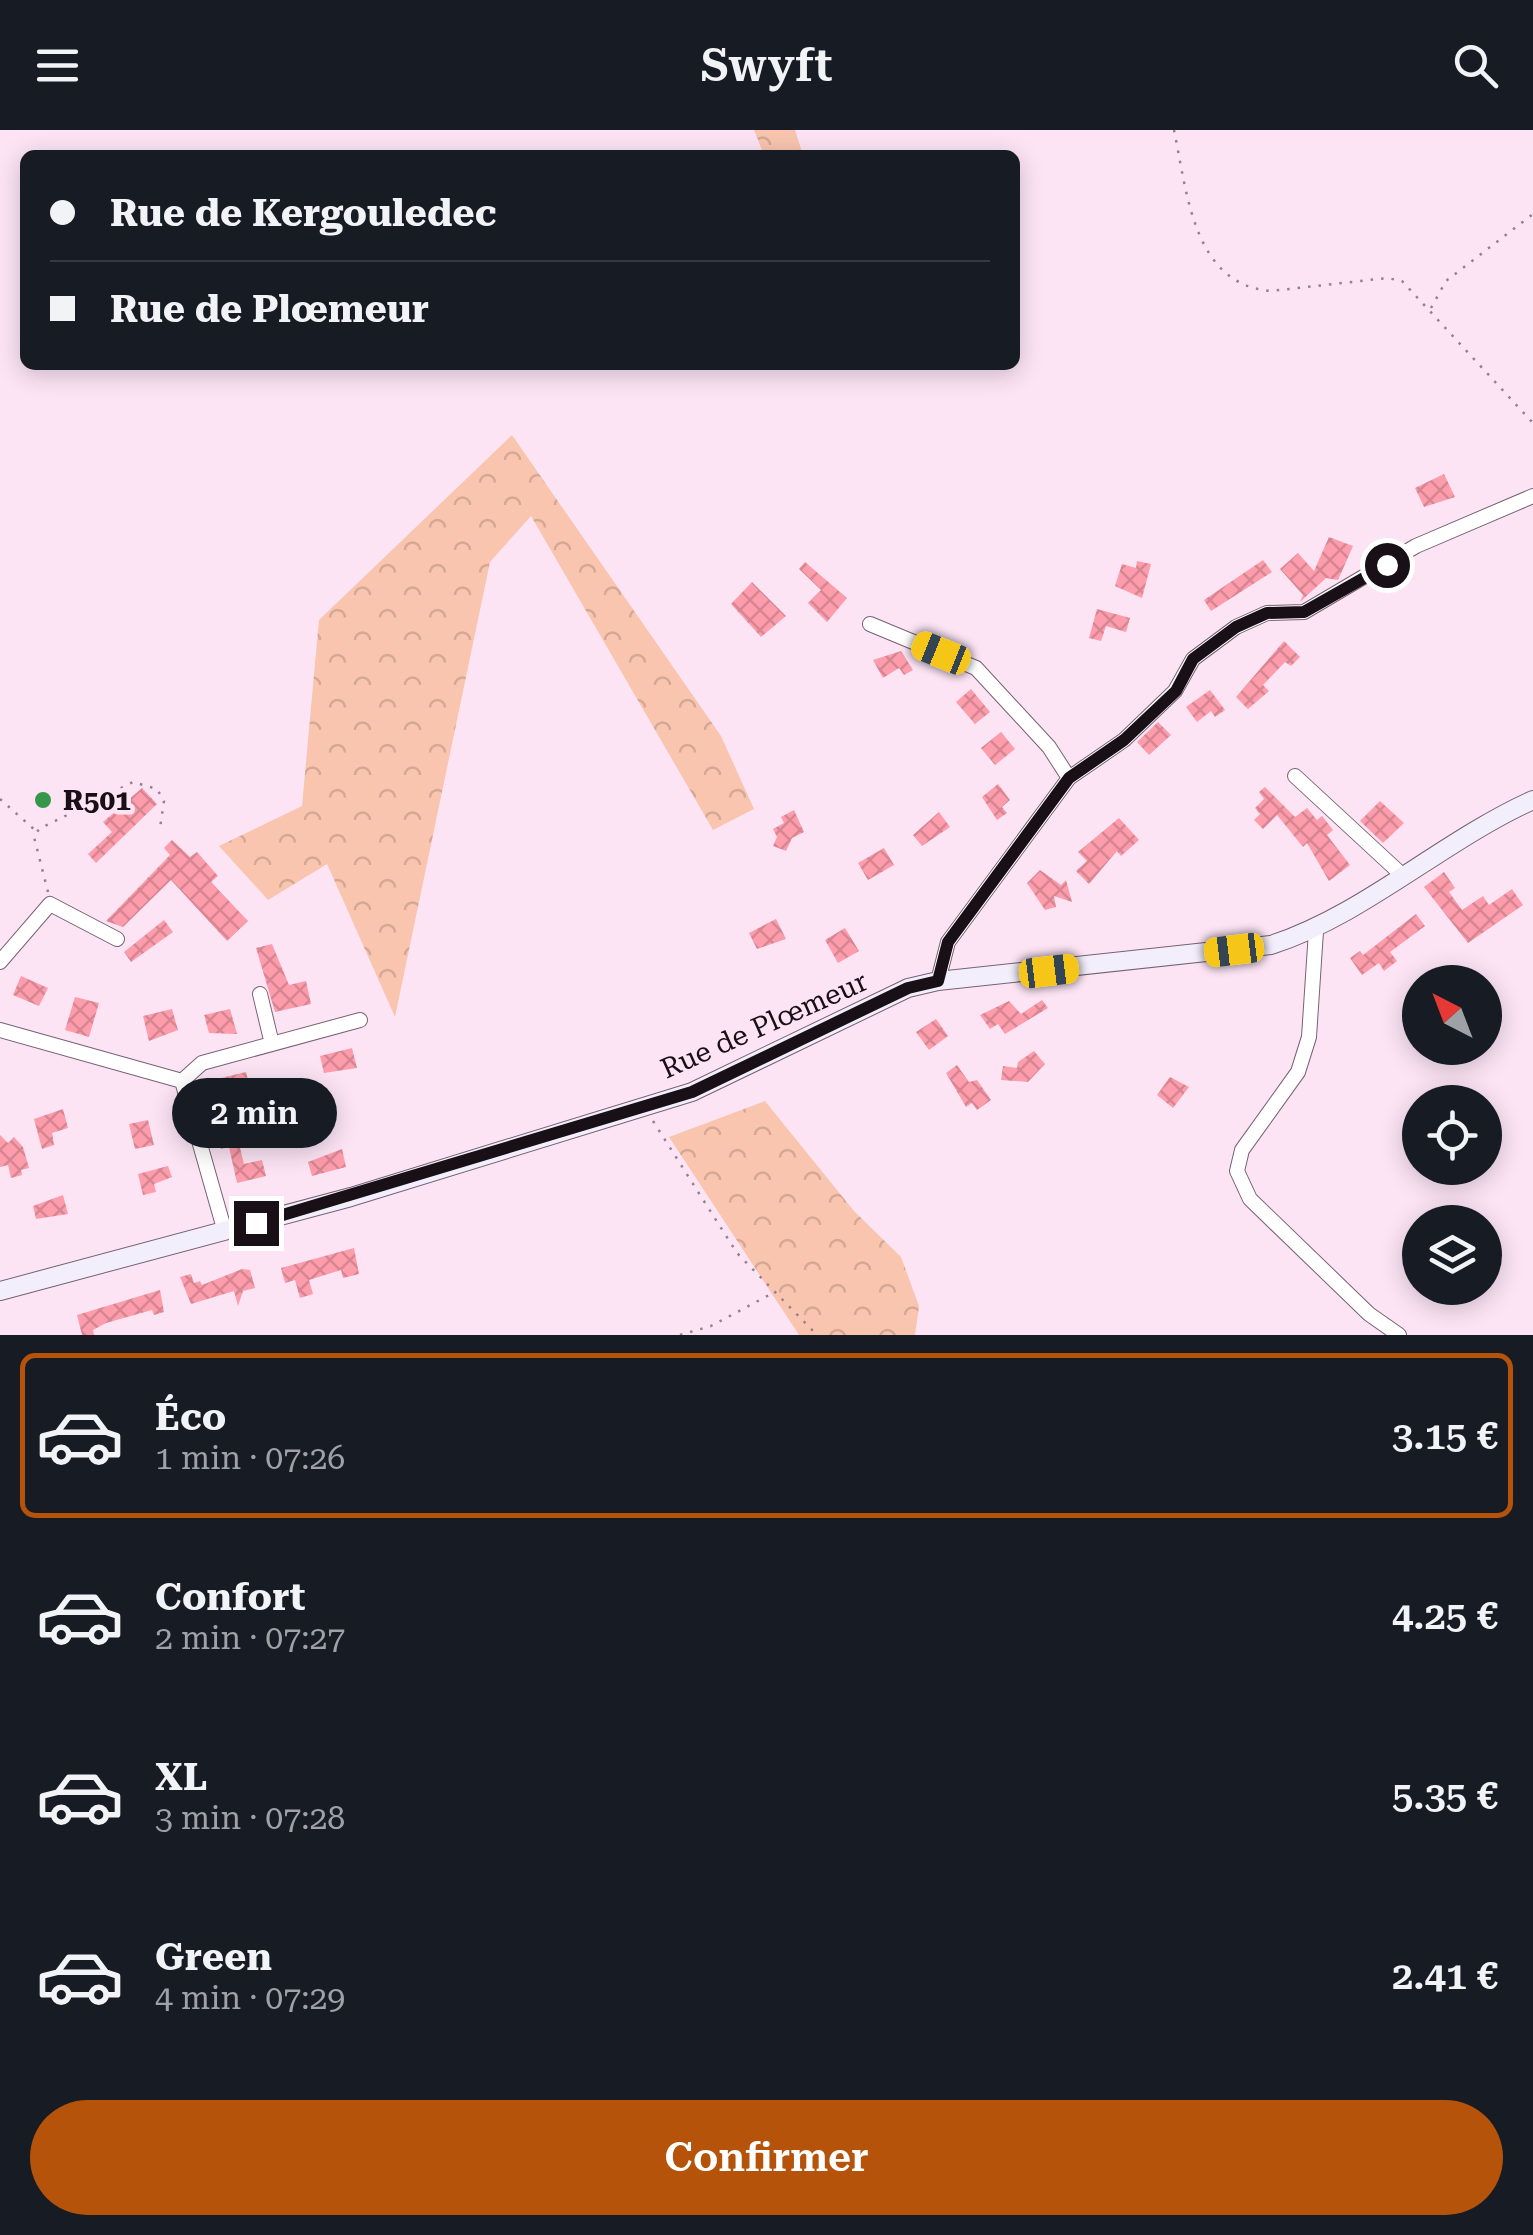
<!DOCTYPE html>
<html lang="fr">
<meta charset="utf-8">
<style>
:root{--surface:#171b24;--page:#242831;--text:#f1f3f6;--muted:#9ea1a6;--line:#363941;--accent:#b45309}
body{margin:0;font-family:"Roboto Serif",serif;background:var(--page);color:var(--text);height:100vh;display:flex;flex-direction:column;font-size:38px;white-space:nowrap}
*{box-sizing:border-box;margin:0}
p{font-size:32px;color:var(--muted)}
.icon{flex:none;width:55px;height:55px;fill:none;stroke:currentColor;stroke-width:2;stroke-linecap:round;stroke-linejoin:round}
.map{position:relative;height:1205px;overflow:hidden}
.panel{display:flex;flex-direction:column;background:var(--surface);flex:1}
.panel>*{flex:none}
.hud{position:absolute;left:20px;top:20px;width:1000px;height:220px;border-radius:15px;box-shadow:0 5px 25px #0003;display:grid;align-content:center;height:220px;padding:0 30px;background:var(--surface)}
.needle{width:65px;rotate:318deg}
.tools{position:absolute;left:1402px;top:835px;display:grid;gap:20px}
.tools a{display:grid;place-items:center;width:100px;height:100px;border-radius:50%;background:var(--surface);box-shadow:0 5px 25px #0003;font-size:50px}
.end{position:absolute;width:45px;height:45px;margin:-22px;border:12px solid #181016;background:#fff;box-shadow:0 0 0 5px #fff}
.from{border-radius:50%}
.bubble{position:absolute;height:70px;border-radius:35px;background:var(--surface);box-shadow:0 5px 25px #0003;font-size:32px;font-weight:600;line-height:70px;text-align:center}
.car{position:absolute;width:30px;height:60px;margin:-30px -15px;border-radius:12px;box-shadow:0 0 8px 2px #0007;background:linear-gradient(#f5c518 24%,#345 0 40%,#f5c518 0 76%,#345 0 86%,#f5c518 0)}
.hud b{display:flex;align-items:center;gap:35px;height:95px;font-size:38px}
.hud b+b{border-top:2px solid var(--line)}
.hud i{width:25px;height:25px;background:var(--text)}
ul{padding:18px 0 0;list-style:none}
li{display:flex;align-items:center;gap:30px;height:165px;margin:0 20px 15px;padding:0 10px;border:5px solid transparent;border-radius:15px}
li div{flex:1}
li b{display:block;font-size:38px}
li em{font-style:normal;font-weight:600}
li.active{border-color:var(--accent)}
li>.icon{width:90px;height:90px;stroke-width:1.5}
.button{display:flex;gap:20px;margin-top:auto;padding:20px 30px}
.button a{flex:1;height:115px;border-radius:60px;background:var(--accent);color:#fff;font-size:40px;font-weight:600;line-height:115px;text-align:center}
header{display:flex;justify-content:space-between;align-items:center;height:130px;padding:0 30px;background:var(--surface);font-size:45px;font-weight:600}
.map>svg:first-child{display:block}
.forest{fill:url(#forest-crowns)}
.building{fill:url(#building-cross-hatch)}
.lines{fill:none;stroke-linecap:round;stroke-linejoin:round}
.minor-casing{stroke:#776272;stroke-width:16}
.secondary-casing{stroke:#776272;stroke-width:20}
.path{stroke:#92828d;stroke-width:2.5;stroke-dasharray:2.5 8;stroke-linecap:butt}
.minor{stroke:#fff;stroke-width:14}
.secondary{stroke:#f2eefb;stroke-width:18}
.route{stroke:#181016;stroke-width:12}
.poi-dot{fill:#36964a;stroke:#fce4f5;stroke-width:4}
.labels{text-anchor:middle;dominant-baseline:central;stroke-width:9;stroke-linejoin:round;paint-order:stroke}
.poi-label{font-size:28px;font-weight:bold;fill:#181016;stroke:#fce4f5;text-anchor:start}
.street-label{font-size:28px;fill:#181016;stroke:#fce4f5}
</style>
<header><svg class="icon" aria-label="menu" viewBox="0 0 24 24"><path d="M4 6h16M4 12h16M4 18h16"/></svg>Swyft<svg class="icon" aria-label="search" viewBox="0 0 24 24"><circle cx="10" cy="10" r="6"/><path d="M15 15l6 6"/></svg></header>
<div class="map">
<svg width="1533" height="1205" viewBox="0 0 1533 1205">
<defs>
<pattern id="forest-crowns" width="20" height="18" patternUnits="userSpaceOnUse" patternTransform="scale(2.5)"><rect width="20" height="18" fill="#f9c5af"/><path d="M2 6a3 3 0 1 1 6 0M12 15a3 3 0 1 1 6 0" fill="none" stroke="#d5a896"/></pattern>
<pattern id="building-cross-hatch" width="8" height="8" patternUnits="userSpaceOnUse" patternTransform="scale(2.5)"><rect width="8" height="8" fill="#fd9cab"/><path d="M0 0l8 8M0 8l8-8" fill="none" stroke="#d88592"/></pattern>
</defs>
<rect width="100%" height="100%" fill="#fce4f5"/>
<path class="forest" d="M754 0H795L803 25H764Z
M512 305 721 606 754 679 713 700 531 386 490 432 395 887 327 734 268 770 219 716 302 676 319 490Z
M765 971 854 1081 901 1127 919 1176 915 1205H799L669 1007Z"/>
<path class="building" d="M1444 344 1455 367 1424 377 1415 358Z
M1329 407 1353 416 1338 450 1326 448 1300 472 1303 465 1280 439 1298 423 1314 441Z
M1263 430 1272 442 1211 481 1204 470Z
M1137 431 1151 434 1142 468 1115 456 1122 434 1136 438Z
M805 432 847 468 827 492 808 473 821 460 799 439Z
M752 452 786 486 761 507 731 474Z
M1097 479 1130 488 1126 502 1106 496 1101 511 1089 508Z
M1284 511 1300 527 1291 536 1285 532 1263 555 1269 561 1248 579 1236 567Z
M901 521 913 540 904 545 899 538 883 548 873 530Z
M971 559 990 582 975 594 956 572Z
M1210 560 1225 580 1215 587 1211 581 1197 592 1186 577Z
M1158 592 1171 605 1149 625 1137 612Z
M1001 602 1015 619 995 635 981 618Z
M998 654 1010 670 1002 677 1007 683 997 690 982 667Z
M1265 657 1295 687 1307 678 1317 690 1322 686 1333 700 1327 705 1350 735 1329 751 1307 713 1303 717 1277 685 1263 699 1254 690 1260 684 1255 678 1264 669 1259 662Z
M142 658 157 674 96 733 88 724 112 702 103 692Z
M1380 671 1404 693 1383 713 1360 691Z
M794 680 804 702 792 708 786 721 773 716 777 707 773 699 784 693 781 687Z
M939 682 950 697 922 716 913 705Z
M1119 688 1139 710 1121 726 1117 721 1089 754 1076 741 1087 731 1078 722Z
M172 710 190 727 197 722 218 746 211 752 248 791 227 811 171 750 123 797 106 791 170 725 164 718Z
M884 718 894 735 868 750 858 733Z
M1040 740 1061 755 1066 750 1072 772 1054 766 1056 777 1045 780 1027 753Z
M1444 742 1455 758 1449 762 1462 780 1483 766 1489 775 1512 759 1523 775 1468 813 1424 757Z
M1416 784 1425 796 1390 822 1397 831 1384 841 1379 833 1362 845 1350 828 1360 821 1363 825Z
M776 789 786 809 757 819 749 803Z
M164 790 173 802 131 832 124 822Z
M845 798 859 821 838 833 825 810Z
M272 814 289 855 306 851 311 874 275 882 256 818Z
M21 846 48 858 39 876 13 865Z
M75 867 99 873 89 907 65 900Z
M1042 870 1048 878 1005 904 998 894 990 899 980 885 1009 871 1021 884Z
M172 879 178 900 149 911 143 886Z
M230 879 237 904 209 903 204 885Z
M936 889 948 906 929 920 916 902Z
M352 918 357 938 324 943 320 926Z
M1034 921 1045 934 1028 952 1001 950 1003 936 1017 938 1018 932Z
M957 935 969 952 977 950 991 970 977 980 972 973 966 977 946 943Z
M246 942 251 962 217 966 213 950Z
M1170 947 1189 957 1173 978 1157 965Z
M63 979 68 998 52 1003 54 1015 42 1019 34 989Z
M232 986 244 1034 262 1030 266 1046 237 1053 229 1017 221 1019 214 991Z
M148 990 154 1015 135 1019 129 994Z
M0 1005 8 1013 14 1007 23 1017 29 1038 21 1040 22 1045 11 1048 8 1035 0 1037Z
M342 1019 346 1037 312 1046 308 1032Z
M168 1036 172 1047 154 1054 156 1062 143 1065 138 1044Z
M63 1065 68 1084 36 1089 33 1076Z
M354 1118 359 1144 343 1148 341 1140 309 1150 313 1164 300 1168 295 1150 285 1153 281 1138Z
M242 1139 250 1140 255 1158 243 1161 238 1176 234 1161 191 1174 180 1147 191 1144 194 1153 200 1151 202 1155Z
M160 1160 164 1182 154 1185 152 1180 106 1193 93 1200 94 1205H82L77 1185Z"/>
<g class="lines">
<defs>
<path id="minor" d="M870 494 976 538 1049 617 1069 648
M1295 646 1401 744
M1316 801 1309 907 1298 942 1242 1020 1237 1041 1250 1069 1369 1184 1399 1205
M0 832 50 774 117 809
M938 851 948 812 1069 648 1124 610 1175 561 1193 529 1236 497 1267 483 1304 482 1416 416 1533 366
M260 864 272 914
M0 900 182 951 225 1102
M182 951 202 933 360 890"/>
<path id="secondary" d="M0 1161 351 1067 692 962 908 858 938 851 1271 815C1364 785 1442 711 1533 670"/>
</defs>
<use href="#minor" class="minor-casing"/>
<use href="#secondary" class="secondary-casing"/>
<path class="path" d="M1174 0C1187 62 1193 155 1271 161L1387 148 1402 151 1533 293
M1431 178 1446 151 1533 84
M0 669 36 701
M48 762 34 707 39 699 133 652 157 659 164 671 160 698
M653 991 737 1123 817 1205
M680 1205 711 1196 771 1164"/>
<use href="#minor" class="minor"/>
<use href="#secondary" class="secondary"/>
</g>
<g class="lines">
<path class="route" d="M256 1093 692 962 908 858 938 851 948 812 1069 648 1124 610 1176 561 1193 529 1236 497 1267 483 1304 482 1387 435"/>
</g>
<circle class="poi-dot" cx="43" cy="670" r="10"/>
<g class="labels">
<g class="poi-label">
<text x="63" y="670">R501</text>
</g>
<g class="street-label">
<text transform="translate(764 895) rotate(-24)">Rue de Plœmeur</text>
</g>
</g>
</svg>
<div class="tools">
<a><svg class="needle" viewBox="-14 -14 28 28"><path d="M0-13l5 13h-10z" fill="#e53935"/><path d="M0 13l5-13h-10z" fill="#9ea1a6"/></svg></a>
<a><svg class="icon" aria-label="locate" viewBox="0 0 24 24"><circle cx="12" cy="12" r="6"/><path d="M12 2v4M12 18v4M2 12h4M18 12h4"/></svg></a>
<a><svg class="icon" aria-label="layers" viewBox="0 0 24 24"><path d="M12 4l9 5-9 5-9-5zM3 14l9 5 9-5"/></svg></a>
</div>
<i class="end from" style="left:1387px;top:435px"></i>
<i class="end" style="left:256px;top:1093px"></i>
<div class="bubble" style="left:172px;top:948px;width:165px">2 min</div>
<i class="car" style="left:941px;top:523px;rotate:292deg"></i>
<i class="car" style="left:1234px;top:820px;rotate:263deg"></i>
<i class="car" style="left:1049px;top:841px;rotate:83deg"></i>
<div class="hud">
<b><i class="from"></i>Rue de Kergouledec</b>
<b><i></i>Rue de Plœmeur</b>
</div>
</div>
<section class="panel">
<ul>
<li class="active"><svg class="icon" aria-label="car" viewBox="0 0 24 24"><path d="M5 17H2v-5l4-1 3-4h7l3 4 3 1v5h-3M9 17h6M6 11h13"/><circle cx="7" cy="17" r="2"/><circle cx="17" cy="17" r="2"/></svg><div><b>Éco</b><p>1 min · 07:26</p></div><em>3.15 €</em></li>
<li><svg class="icon" aria-label="car" viewBox="0 0 24 24"><path d="M5 17H2v-5l4-1 3-4h7l3 4 3 1v5h-3M9 17h6M6 11h13"/><circle cx="7" cy="17" r="2"/><circle cx="17" cy="17" r="2"/></svg><div><b>Confort</b><p>2 min · 07:27</p></div><em>4.25 €</em></li>
<li><svg class="icon" aria-label="car" viewBox="0 0 24 24"><path d="M5 17H2v-5l4-1 3-4h7l3 4 3 1v5h-3M9 17h6M6 11h13"/><circle cx="7" cy="17" r="2"/><circle cx="17" cy="17" r="2"/></svg><div><b>XL</b><p>3 min · 07:28</p></div><em>5.35 €</em></li>
<li><svg class="icon" aria-label="car" viewBox="0 0 24 24"><path d="M5 17H2v-5l4-1 3-4h7l3 4 3 1v5h-3M9 17h6M6 11h13"/><circle cx="7" cy="17" r="2"/><circle cx="17" cy="17" r="2"/></svg><div><b>Green</b><p>4 min · 07:29</p></div><em>2.41 €</em></li>
</ul>
<div class="button"><a>Confirmer</a></div>
</section>
